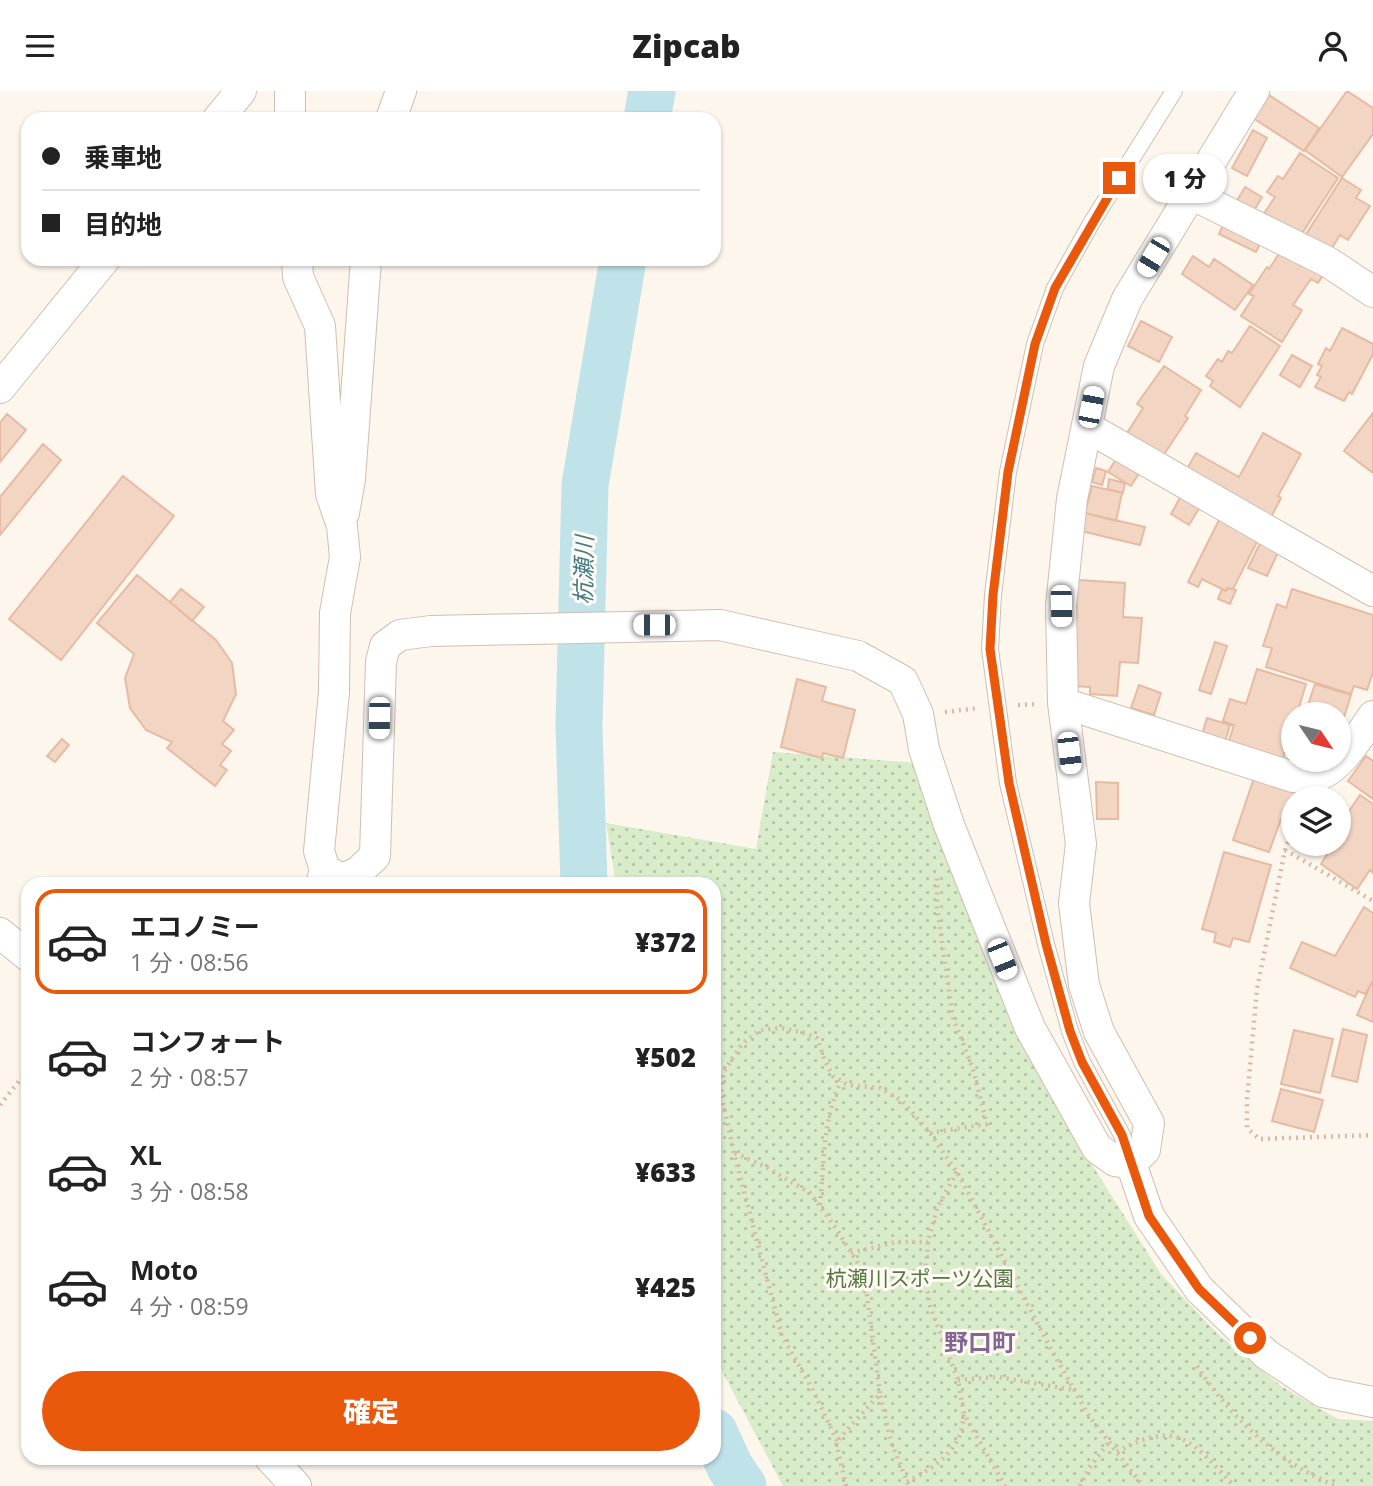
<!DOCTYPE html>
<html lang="ja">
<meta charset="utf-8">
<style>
:root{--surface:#fff;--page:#f2f2f2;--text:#222;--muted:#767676;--line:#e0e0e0;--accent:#ea580c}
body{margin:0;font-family:"Open Sans","Noto Sans JP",sans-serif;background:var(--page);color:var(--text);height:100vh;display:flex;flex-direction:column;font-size:26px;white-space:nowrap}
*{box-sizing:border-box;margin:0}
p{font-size:23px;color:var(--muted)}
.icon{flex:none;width:38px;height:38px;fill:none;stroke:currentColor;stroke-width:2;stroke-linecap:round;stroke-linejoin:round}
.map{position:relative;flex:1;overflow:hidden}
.drawer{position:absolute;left:21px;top:786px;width:700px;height:588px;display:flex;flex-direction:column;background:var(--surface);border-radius:21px;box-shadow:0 2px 5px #0004}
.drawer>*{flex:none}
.guide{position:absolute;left:21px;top:21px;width:700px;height:154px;border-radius:21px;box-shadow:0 2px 5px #0004;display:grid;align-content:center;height:154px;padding:0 21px;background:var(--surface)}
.needle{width:46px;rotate:125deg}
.buttons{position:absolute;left:1281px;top:611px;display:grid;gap:14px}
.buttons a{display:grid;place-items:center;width:70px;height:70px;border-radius:50%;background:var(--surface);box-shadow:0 2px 5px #0004;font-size:35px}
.end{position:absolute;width:32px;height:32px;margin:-16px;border:9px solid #ea580c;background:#fff;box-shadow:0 0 0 4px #fff}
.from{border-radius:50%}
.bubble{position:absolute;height:49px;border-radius:24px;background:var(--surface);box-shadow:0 2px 5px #0004;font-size:23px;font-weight:800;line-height:49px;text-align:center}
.car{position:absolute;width:21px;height:42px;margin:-21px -10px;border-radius:9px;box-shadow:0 0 5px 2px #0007;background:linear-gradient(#fff 24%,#345 0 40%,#fff 0 76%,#345 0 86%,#fff 0)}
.guide b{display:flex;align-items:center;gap:24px;height:66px;font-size:26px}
.guide b+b{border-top:2px solid var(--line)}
.guide i{width:18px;height:18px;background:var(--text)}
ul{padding:12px 0 0;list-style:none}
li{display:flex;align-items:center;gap:21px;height:105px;margin:0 14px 10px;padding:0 7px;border:4px solid transparent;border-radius:21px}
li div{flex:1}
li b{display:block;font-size:26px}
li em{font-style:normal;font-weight:800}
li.on{border-color:var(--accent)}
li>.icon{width:63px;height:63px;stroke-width:1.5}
.cta{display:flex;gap:14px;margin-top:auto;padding:14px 21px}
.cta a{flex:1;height:80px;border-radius:42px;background:var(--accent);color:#fff;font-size:28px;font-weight:800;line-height:80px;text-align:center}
header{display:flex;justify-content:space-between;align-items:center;height:91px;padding:0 21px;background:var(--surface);font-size:32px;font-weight:800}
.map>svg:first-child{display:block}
.green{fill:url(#green-dots)}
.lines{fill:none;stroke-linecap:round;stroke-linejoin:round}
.river{stroke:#bfe3e8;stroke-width:47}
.building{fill:#f3d5c3;stroke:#e6bba3;stroke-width:2}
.lane-casing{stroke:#d1beb0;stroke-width:18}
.street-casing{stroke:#d1beb0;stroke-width:32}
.path{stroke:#d9b8a5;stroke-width:4.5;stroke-dasharray:2 5;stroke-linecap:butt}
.lane{stroke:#fff;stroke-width:16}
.street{stroke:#fff;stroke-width:30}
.route{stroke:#ea580c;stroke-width:9}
.labels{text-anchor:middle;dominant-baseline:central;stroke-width:6;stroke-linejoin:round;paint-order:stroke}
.park-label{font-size:21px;fill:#537a41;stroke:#fffaf3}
.water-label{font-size:23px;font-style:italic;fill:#437c86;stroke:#fffaf3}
.quarter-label{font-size:24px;font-weight:bold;fill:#846695;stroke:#fffaf3}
</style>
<header><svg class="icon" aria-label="menu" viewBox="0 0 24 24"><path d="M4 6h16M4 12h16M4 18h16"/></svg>Zipcab<svg class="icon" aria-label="person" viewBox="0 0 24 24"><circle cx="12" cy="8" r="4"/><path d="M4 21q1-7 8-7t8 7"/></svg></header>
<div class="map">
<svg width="1373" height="1395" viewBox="0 0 1373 1395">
<defs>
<pattern id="green-dots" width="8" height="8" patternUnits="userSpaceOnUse" patternTransform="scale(1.75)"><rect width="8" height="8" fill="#d8ecc9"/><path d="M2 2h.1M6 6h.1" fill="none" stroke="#b4c2a5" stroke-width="1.8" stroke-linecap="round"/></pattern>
</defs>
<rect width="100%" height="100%" fill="#fdf6ec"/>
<path class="green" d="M773 661 918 672 1013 926 1091 1072 1161 1183 1217 1242 1281 1295 1338 1328 1373 1330V1395H783L714 1265V793H616L606 732 756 758Z"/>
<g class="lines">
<path class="river" d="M647 28 652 0
M584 793 579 635 585 394 623 168
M714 1341 730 1376 743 1395"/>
</g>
<path class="building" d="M1347 0 1373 17V43L1342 86 1305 59Z
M1269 4 1319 37 1304 60 1253 27Z
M1253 39 1267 47 1247 85 1232 77Z
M1300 62 1338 87 1299 147 1263 124 1275 106 1267 101 1278 85 1283 88Z
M1342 87 1361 99 1356 107 1370 115 1348 149 1340 144 1330 160 1305 145Z
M1245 96 1262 106 1252 123 1235 113Z
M1228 123 1266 141 1256 161 1219 143Z
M1286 152 1327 178 1318 192 1311 188 1293 214 1302 219 1282 251 1241 225 1254 205 1249 203 1267 176 1269 178Z
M1193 165 1209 176 1214 168 1253 194 1235 219 1182 183Z
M1141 230 1172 246 1159 271 1128 255Z
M1250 235 1280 255 1240 316 1210 295 1213 290 1206 285 1218 268 1222 271 1228 260 1232 262Z
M1342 237 1373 253V263L1352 303 1349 301 1344 310 1315 296 1321 286 1317 284 1322 275 1318 273 1326 257 1330 260Z
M1292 264 1312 275 1300 296 1280 284Z
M1164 275 1201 299 1185 325 1188 327 1163 365 1127 342 1143 317 1137 313Z
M1373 322V382L1344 360Z
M7 323 26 339 0 371V332Z
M1263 342 1301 363 1278 405 1281 407 1268 432 1183 385 1196 362 1239 386Z
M43 353 61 369 0 444V406Z
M1120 362 1143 376 1131 395 1108 381Z
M1096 377 1106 380 1102 394 1092 391Z
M123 385 174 425 61 569 9 528Z
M1109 388 1125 392 1123 402 1108 398Z
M1092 395 1122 402 1116 430 1085 422Z
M1181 405 1200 416 1189 434 1171 423Z
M1085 422 1145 436 1140 454 1081 440Z
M1221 425 1259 447 1233 498 1227 497 1226 500 1202 488 1198 496 1188 491Z
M1262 448 1280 457 1267 485 1248 477Z
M137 484 216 549 232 572 236 603 223 630 234 639 222 653 231 660 220 674 227 679 215 695 167 657 172 651 146 639 130 617 125 587 134 563 97 532Z
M1078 489 1125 492 1123 526 1142 527 1138 572 1120 571 1117 605 1090 603V596L1073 595Z
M1227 497 1236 499 1230 513 1218 508 1222 498 1226 500Z
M181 498 204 516 192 530 170 511Z
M1292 498 1373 524V581L1367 599 1354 595 1351 603 1266 576 1272 557 1263 555 1277 513 1286 517Z
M1215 551 1227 555 1211 603 1199 599Z
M1257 578 1306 593 1297 623H1293V634L1282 670 1228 653 1234 634 1223 630 1230 608 1246 613Z
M797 588 826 596 822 610 855 619 843 667 823 662 822 667 781 656Z
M1315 593 1351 604 1339 642V623H1305Z
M1139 594 1161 602 1154 624 1131 617Z
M1207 627 1230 634 1225 651 1202 644Z
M62 648 69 654 55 671 47 665Z
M1366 665 1373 670V708L1348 690Z
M1255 684 1303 701 1301 707H1293L1292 732 1281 728 1269 761 1233 749Z
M1096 691 1118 692V728H1097Z
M1360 704 1373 713V782L1370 779 1357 798 1321 773 1334 752H1339V735Z
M1224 761 1271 774 1249 851 1233 847 1230 856 1214 851 1216 842 1202 838Z
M1364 816 1373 822V890L1365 903 1358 900 1355 906 1290 877 1302 851 1335 865Z
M1372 891H1373V931L1357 924Z
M1343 938 1367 944 1357 991 1332 985Z
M1294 939 1333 948 1320 1002 1281 993Z
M1281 998 1323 1009 1314 1041 1272 1030Z"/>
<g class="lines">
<defs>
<path id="lane" d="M1131 1072 1122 1044 1082 971 1070 940 1046 853 1008 692 990 558 993 504 1008 381 1035 253 1055 197 1092 131 1174 0"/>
<path id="street" d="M218 28 241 0
M290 28V0
M391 28 401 0
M1191 103 1328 171 1373 201
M297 168 298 186 320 235 331 403 342 435 345 466 335 522 334 601 319 760 325 779 321 793
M0 297 105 168
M1087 336 1373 500
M344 422 350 388 366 168
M1063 612 1293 686C1299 686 1305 687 1310 687 1339 682 1358 646 1373 625
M325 779 342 788 358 781 375 765 381 571 385 555 400 544 431 540 720 534 858 565 903 590 918 623 924 658 949 734 1030 937 1097 1057 1115 1070 1131 1072 1145 1059 1149 1032 1099 941 1084 894 1074 812 1081 753 1063 612 1061 515 1072 408 1099 275 1127 208 1254 0
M0 842 28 865
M1131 1072 1149 1125 1199 1198 1266 1263 1323 1301 1373 1311
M270 1367 296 1395"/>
</defs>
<use href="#lane" class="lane-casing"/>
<use href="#street" class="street-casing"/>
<path class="path" d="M1018 614 1037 613
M945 621 978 617
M1293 738 1285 759 1257 898 1247 1009V1037L1259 1048 1373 1044
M1285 759 1373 810
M0 1014 28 979
M930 1042 987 1033 973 978 953 927 937 816V783
M735 1062 766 1076 810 1102 835 1136 864 1182 880 1303
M957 1081 937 1117 928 1151 925 1184 930 1215 958 1289 964 1323 1005 1395
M820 1114C824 1073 823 1027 841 990
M851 1162 895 1151H928
M1197 1275C1229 1325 1280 1373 1336 1395
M958 1289 998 1286 1074 1299
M837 1350 813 1299 782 1245 734 1062 721 1002 724 980 742 953 760 939 781 937 805 942 817 947 825 970 833 985 848 994 880 997 902 1010 930 1042 960 1086 1051 1258 1089 1325 1143 1395
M1117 1361C1179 1326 1193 1352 1234 1395
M907 1391C926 1381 950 1367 959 1346 962 1340 963 1330 964 1323
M846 1395 836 1351 880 1303 891 1351 909 1395
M1080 1395 1089 1377 1109 1351"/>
<use href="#lane" class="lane"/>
<use href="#street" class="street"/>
</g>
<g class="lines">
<path class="route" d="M1119 87 1055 197 1035 253 1008 381 993 504 990 558 1009 692 1046 853 1070 940 1082 971 1122 1044 1149 1125 1199 1198 1250 1247"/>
</g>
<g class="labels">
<g class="park-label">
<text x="920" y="1187">杭瀬川スポーツ公園</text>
</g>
<g class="water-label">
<text transform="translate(583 479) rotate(-89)">杭瀬川</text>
</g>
<g class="quarter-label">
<text x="980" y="1250">野口町</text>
</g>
</g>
</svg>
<div class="buttons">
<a><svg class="needle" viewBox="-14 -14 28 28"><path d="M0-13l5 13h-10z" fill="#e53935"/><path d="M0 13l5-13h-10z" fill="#767676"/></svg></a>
<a><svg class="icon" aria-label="layers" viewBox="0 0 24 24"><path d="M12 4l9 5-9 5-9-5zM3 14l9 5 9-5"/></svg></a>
</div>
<i class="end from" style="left:1250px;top:1247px"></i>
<i class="end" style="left:1119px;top:87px"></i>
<div class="bubble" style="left:1143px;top:63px;width:84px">1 分</div>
<i class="car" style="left:1153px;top:166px;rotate:211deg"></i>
<i class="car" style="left:1091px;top:316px;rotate:11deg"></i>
<i class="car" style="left:1061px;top:515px;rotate:179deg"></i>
<i class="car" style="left:654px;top:534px;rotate:270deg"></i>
<i class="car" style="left:379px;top:627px;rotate:181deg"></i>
<i class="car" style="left:1069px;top:662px;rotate:173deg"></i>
<i class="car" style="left:1002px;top:868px;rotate:158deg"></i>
<div class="guide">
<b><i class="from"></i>乗車地</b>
<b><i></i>目的地</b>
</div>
<section class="drawer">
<ul>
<li class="on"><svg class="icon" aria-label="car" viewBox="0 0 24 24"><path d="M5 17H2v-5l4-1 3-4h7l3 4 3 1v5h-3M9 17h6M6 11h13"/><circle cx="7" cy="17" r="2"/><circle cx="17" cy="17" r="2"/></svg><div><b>エコノミー</b><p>1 分 · 08:56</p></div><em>¥372</em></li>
<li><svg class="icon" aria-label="car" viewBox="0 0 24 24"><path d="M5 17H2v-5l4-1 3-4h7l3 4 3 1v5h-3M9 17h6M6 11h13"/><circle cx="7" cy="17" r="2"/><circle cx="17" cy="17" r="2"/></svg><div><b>コンフォート</b><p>2 分 · 08:57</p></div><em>¥502</em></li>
<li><svg class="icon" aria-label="car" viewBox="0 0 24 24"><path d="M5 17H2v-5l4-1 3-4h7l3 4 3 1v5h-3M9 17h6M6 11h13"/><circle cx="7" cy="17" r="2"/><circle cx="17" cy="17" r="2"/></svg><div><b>XL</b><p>3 分 · 08:58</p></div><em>¥633</em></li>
<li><svg class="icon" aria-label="car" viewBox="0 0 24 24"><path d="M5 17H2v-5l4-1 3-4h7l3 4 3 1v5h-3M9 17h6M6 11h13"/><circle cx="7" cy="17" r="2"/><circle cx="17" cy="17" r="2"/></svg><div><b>Moto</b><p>4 分 · 08:59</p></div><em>¥425</em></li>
</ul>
<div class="cta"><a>確定</a></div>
</section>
</div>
